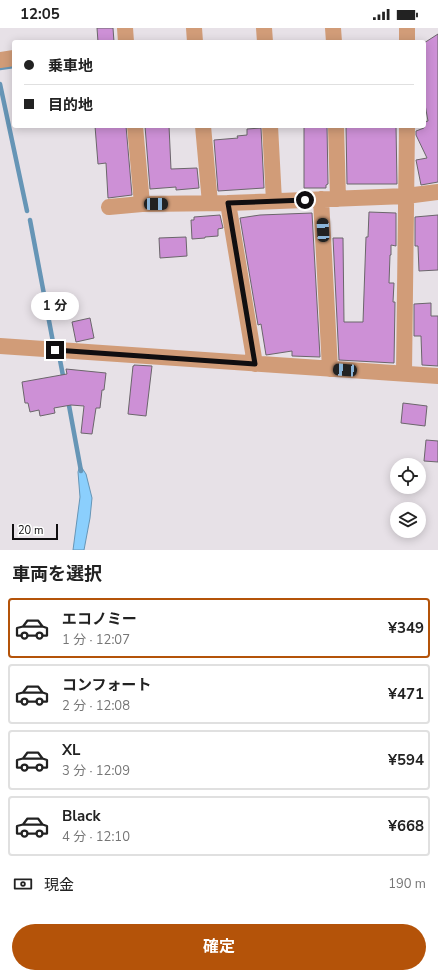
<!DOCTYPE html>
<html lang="ja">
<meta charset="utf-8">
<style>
:root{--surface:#fff;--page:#f6f6f6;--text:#222;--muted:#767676;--line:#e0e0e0;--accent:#b45309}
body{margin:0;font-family:"Nunito Sans","Noto Sans JP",sans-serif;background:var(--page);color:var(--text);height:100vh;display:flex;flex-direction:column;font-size:15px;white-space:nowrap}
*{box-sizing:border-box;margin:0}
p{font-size:13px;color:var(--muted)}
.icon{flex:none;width:22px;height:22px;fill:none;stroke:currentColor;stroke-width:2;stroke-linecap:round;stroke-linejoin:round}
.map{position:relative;height:522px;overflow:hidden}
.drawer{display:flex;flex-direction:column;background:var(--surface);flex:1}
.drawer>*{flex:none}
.hud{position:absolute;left:12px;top:12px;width:414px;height:88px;border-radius:4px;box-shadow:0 2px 10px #0003;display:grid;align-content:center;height:88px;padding:0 12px;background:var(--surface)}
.fabs{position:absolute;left:390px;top:430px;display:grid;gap:8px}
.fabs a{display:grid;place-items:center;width:36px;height:36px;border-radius:50%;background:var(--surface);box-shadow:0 2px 10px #0003;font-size:20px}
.scale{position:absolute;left:12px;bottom:10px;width:46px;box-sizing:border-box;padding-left:4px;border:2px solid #100e10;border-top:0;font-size:11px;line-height:14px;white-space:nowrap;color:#100e10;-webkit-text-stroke:3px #fff;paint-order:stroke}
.end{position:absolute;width:18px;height:18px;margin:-9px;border:5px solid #100e10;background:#fff;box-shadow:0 0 0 2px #fff}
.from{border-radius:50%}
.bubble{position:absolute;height:28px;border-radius:14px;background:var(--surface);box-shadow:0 2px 10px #0003;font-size:13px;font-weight:700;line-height:28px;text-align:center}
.car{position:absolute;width:12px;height:24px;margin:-12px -6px;border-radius:5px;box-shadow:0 0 3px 1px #0007;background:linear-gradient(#222 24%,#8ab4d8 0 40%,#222 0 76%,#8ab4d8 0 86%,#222 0)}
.hud b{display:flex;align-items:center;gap:14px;height:38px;font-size:15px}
.hud b+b{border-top:1px solid var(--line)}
.hud i{width:10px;height:10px;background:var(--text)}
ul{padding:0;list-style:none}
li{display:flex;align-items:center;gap:12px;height:60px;margin:0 8px 6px;padding:0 4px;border:2px solid var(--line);border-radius:4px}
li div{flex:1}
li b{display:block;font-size:15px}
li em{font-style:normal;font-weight:700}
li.on{border-color:var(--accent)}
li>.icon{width:36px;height:36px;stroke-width:1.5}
h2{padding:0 12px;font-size:18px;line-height:48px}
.pay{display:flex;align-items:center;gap:10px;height:44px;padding:0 12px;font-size:15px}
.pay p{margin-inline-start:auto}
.primary-button{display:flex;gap:8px;margin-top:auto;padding:8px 12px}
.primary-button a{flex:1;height:46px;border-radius:24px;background:var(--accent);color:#fff;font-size:16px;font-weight:700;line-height:46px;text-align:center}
.status{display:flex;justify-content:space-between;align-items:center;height:28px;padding:0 20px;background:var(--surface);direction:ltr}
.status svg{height:11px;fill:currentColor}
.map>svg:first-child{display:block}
.water{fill:#8bcffd;stroke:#6695b6}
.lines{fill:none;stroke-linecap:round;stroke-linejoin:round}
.stream{stroke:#6695b6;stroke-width:4.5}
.building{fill:#cd90d6;stroke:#6b666b}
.minor{stroke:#d19c78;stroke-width:16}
.route{stroke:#100e10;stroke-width:5}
</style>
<div class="status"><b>12:05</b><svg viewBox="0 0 49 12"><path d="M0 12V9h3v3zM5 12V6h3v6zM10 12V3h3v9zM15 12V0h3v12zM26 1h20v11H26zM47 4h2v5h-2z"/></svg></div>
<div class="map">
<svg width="438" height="522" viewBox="0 0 438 522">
<rect width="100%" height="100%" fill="#e7e1e7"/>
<path class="water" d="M80 437 86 446 92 470 90 490 84 522H73L80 469 78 444Z"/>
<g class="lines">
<path class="stream" d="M0 40 14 38
M0 56 27 183
M30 192 53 314
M60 332 64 353
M68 372 81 443"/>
</g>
<path class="building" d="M97 0H113L114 14H98Z
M438 6V154L421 157 416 132 427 130 416 107V103L424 100V94L428 93 424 71V15Z
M95 98H126L132 167 108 170 106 135 98 136Z
M145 98H169L171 141 197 140 199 160 176 162V159L150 161Z
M304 98H327L328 156 326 157V160H304Z
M346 98H396L397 156H347Z
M261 100 264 160 218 163 214 112 238 110 237 108 247 107V101Z
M369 184 396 185V218L391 217V227H390L389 255H394L393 274H395L394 335 339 332 333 210H343L344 294H363L366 209H368Z
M312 185 320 329 292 328V323L266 327 261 296 258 297 240 190 260 187Z
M220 187 223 200 218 201V208L205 209V210L192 211 191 192H194V189Z
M438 187V242L419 243 418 218H415V189Z
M186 209 187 228 160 230 159 210Z
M431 275V288H438V338L422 337 421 308H414V276Z
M90 290 94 310 76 314 72 294Z
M134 337 152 338 146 388 128 386 133 338H134Z
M66 341 106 345 104 362H102L100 380H96L92 406 81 405 84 378 71 377 54 380 55 385 40 388 39 382 30 384 28 375H25L22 354 67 346Z
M403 375 427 378 425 398 401 395Z
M426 412 438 413V434L424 433Z"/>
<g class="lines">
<path class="minor" d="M125 0 126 14
M194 0 195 14
M264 0 265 14
M333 0 334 14
M407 14V0
M0 32 14 30
M135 98 142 176 228 175 255 336
M203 98 210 175
M270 98 274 173
M336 98 338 171
M321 171 330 341
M228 175 406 168 438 164
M109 179 142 176
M0 318 438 348
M404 345 407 98"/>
</g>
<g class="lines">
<path class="route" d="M55 322 255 336 228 175 305 172"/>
</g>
</svg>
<div class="fabs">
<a><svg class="icon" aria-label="locate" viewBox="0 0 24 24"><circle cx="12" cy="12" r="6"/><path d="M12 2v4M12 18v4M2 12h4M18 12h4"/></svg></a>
<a><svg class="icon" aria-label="layers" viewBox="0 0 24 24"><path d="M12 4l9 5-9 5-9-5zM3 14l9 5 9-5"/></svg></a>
</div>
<div class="scale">20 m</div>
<i class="end from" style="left:305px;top:172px"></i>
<i class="end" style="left:55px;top:322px"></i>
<div class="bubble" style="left:31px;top:264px;width:48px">1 分</div>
<i class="car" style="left:156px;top:176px;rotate:90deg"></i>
<i class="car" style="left:323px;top:202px;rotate:357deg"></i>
<i class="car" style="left:345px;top:342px;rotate:274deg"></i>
<div class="hud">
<b><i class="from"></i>乗車地</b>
<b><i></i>目的地</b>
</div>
</div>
<section class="drawer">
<h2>車両を選択</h2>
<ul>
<li class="on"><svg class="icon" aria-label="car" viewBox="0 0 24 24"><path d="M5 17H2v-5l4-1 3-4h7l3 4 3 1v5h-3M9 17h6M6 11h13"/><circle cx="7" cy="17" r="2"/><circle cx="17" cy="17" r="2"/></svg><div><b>エコノミー</b><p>1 分 · 12:07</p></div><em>¥349</em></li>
<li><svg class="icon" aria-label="car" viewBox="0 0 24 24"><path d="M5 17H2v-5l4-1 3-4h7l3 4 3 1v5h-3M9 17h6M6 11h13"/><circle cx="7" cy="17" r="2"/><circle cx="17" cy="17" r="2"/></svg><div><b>コンフォート</b><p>2 分 · 12:08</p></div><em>¥471</em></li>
<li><svg class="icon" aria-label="car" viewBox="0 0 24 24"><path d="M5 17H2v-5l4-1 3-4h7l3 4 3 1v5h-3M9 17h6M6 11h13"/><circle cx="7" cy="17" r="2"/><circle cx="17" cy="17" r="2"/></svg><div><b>XL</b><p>3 分 · 12:09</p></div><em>¥594</em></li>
<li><svg class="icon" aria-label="car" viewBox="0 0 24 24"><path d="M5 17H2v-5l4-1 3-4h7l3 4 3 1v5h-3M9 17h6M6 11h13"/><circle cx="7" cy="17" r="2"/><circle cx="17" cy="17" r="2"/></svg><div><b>Black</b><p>4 分 · 12:10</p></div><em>¥668</em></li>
</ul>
<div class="pay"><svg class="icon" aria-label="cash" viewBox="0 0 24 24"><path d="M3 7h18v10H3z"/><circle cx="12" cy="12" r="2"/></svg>現金<p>190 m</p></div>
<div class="primary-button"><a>確定</a></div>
</section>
